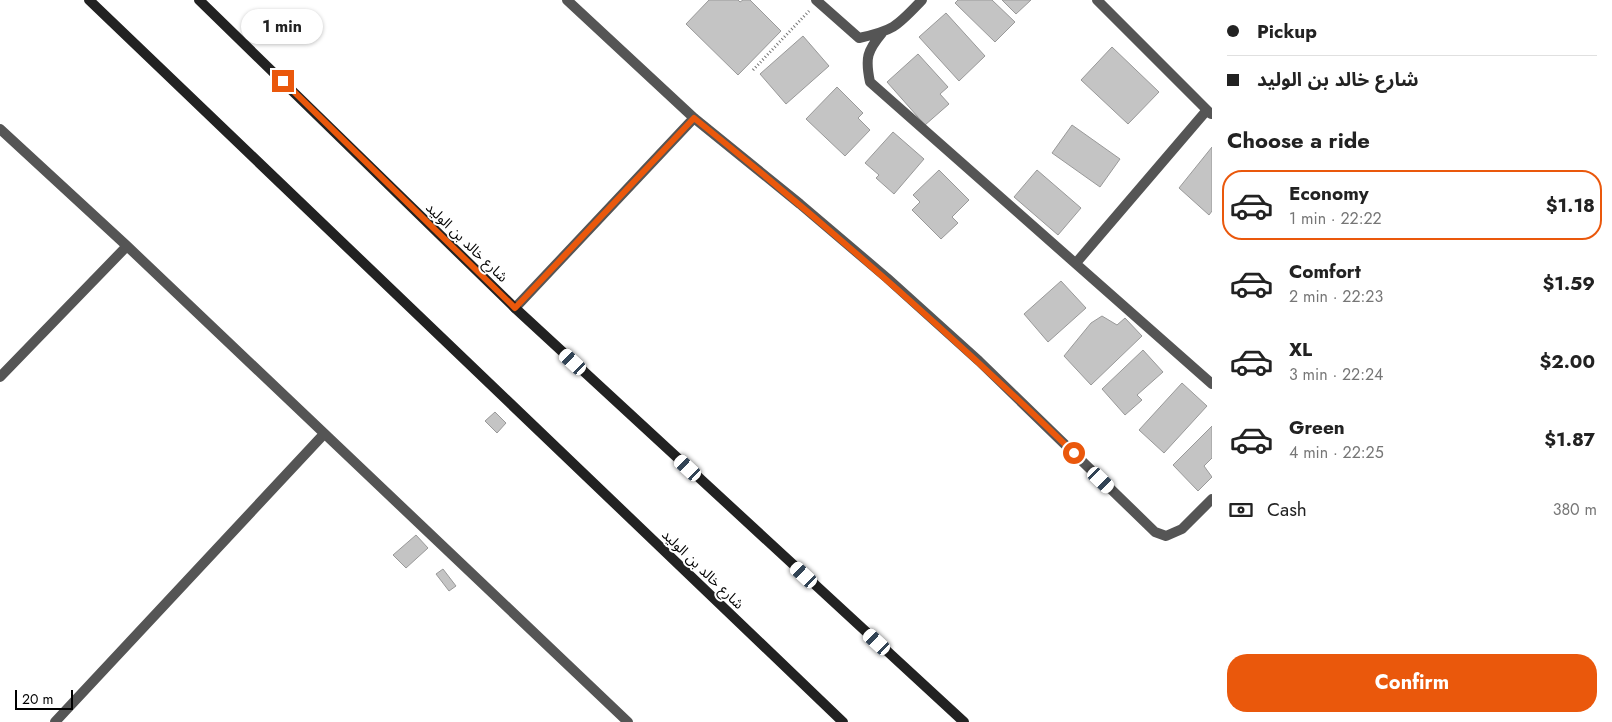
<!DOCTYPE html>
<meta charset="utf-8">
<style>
:root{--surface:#fff;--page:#f6f6f6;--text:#222;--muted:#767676;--line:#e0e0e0;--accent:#ea580c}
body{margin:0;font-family:Jost,"Noto Sans Arabic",sans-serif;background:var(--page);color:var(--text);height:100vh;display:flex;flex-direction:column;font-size:19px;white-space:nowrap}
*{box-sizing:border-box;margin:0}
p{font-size:16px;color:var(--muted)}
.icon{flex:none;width:28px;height:28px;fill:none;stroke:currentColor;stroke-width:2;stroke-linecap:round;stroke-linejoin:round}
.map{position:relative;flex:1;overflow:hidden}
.sheet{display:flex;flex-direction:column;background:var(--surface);width:400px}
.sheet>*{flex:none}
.guide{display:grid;align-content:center;height:110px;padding:0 15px;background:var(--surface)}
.scale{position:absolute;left:15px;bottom:12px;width:58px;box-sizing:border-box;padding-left:5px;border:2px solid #000;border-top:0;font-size:14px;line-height:18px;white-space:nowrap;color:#000;-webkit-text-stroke:4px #fff;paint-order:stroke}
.end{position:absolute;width:22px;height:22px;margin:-11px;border:6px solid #ea580c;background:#fff;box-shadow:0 0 0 2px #fff}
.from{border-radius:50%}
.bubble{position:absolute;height:35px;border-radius:18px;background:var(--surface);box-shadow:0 1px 4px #0004;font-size:16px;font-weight:700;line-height:35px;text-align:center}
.car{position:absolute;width:15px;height:30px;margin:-15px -8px;border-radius:6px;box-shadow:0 0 4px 1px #0007;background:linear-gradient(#fff 24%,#345 0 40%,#fff 0 76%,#345 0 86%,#fff 0)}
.guide b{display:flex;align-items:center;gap:18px;height:48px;font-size:19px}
.guide b+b{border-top:1px solid var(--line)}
.guide i{width:12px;height:12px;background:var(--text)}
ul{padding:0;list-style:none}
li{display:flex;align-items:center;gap:15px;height:70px;margin:0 10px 8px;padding:0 5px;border:2px solid transparent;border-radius:20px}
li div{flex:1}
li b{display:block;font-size:19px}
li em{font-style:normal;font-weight:700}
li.active{border-color:var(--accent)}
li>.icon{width:45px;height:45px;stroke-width:1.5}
h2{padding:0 15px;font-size:22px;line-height:60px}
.pay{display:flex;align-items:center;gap:12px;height:55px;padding:0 15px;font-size:19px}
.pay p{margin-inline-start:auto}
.button{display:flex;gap:10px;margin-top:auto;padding:10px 15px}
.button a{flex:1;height:58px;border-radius:20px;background:var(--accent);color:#fff;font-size:20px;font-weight:700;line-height:58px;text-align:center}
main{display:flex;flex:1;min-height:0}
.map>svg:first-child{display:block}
.building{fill:#c4c4c4;stroke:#999}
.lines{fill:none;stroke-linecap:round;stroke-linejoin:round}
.path{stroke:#777;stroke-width:3;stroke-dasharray:1 2.5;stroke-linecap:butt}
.minor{stroke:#555;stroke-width:10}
.secondary{stroke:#222;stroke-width:10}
.route{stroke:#ea580c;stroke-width:6}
.labels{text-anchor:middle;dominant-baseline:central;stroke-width:4;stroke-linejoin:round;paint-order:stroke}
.street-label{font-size:14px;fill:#000;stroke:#fff}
</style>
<main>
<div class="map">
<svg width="1212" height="722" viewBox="0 0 1212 722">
<rect width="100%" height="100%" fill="#fff"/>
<path class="building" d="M709 0H738L740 2 743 0H750L781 31 738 75 686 24Z
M958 0H992L1015 22 995 42 955 3Z
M1002 0H1031L1016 14Z
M946 13 985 56 959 81 919 37Z
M803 36 829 66 786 104 760 74Z
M1112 47 1159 92 1128 124 1081 80Z
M918 54 948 87 940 94 949 104 925 125 887 82Z
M837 87 863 113 858 118 870 130 845 156 806 119Z
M1072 125 1120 159 1100 187 1052 153Z
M893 132 924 159 894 194 876 178 879 175 865 163Z
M1212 147V211L1209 215 1179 188Z
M939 170 969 200 952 217 958 223 941 239 912 210 920 202 913 195Z
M1037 170 1081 208 1058 235 1014 197Z
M1061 281 1086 308 1048 342 1024 314Z
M1102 316 1117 325 1125 318 1142 336 1091 385 1064 356 1091 323Z
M1143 350 1163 372 1137 395 1142 400 1125 415 1102 389Z
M1182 383 1207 406 1164 453 1139 430Z
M495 412 506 423 497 433 485 421Z
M1212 426V458L1204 466 1212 477 1198 491 1173 465Z
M416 535 428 548 406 568 393 555Z
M443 569 456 586 449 591 436 574Z"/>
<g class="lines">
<path class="path" d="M753 70 809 11"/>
<path class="minor" d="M567 0 694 118 800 204 887 278 979 361 1155 532 1166 536 1182 529 1212 499
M816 0 859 38C895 30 897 26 922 0
M1097 0 1211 114
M882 33C867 51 865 58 870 82L1212 384
M0 129 127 246 628 722
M1076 263 1207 110
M515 308 694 118
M0 377 127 246
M55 722 324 434"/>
<path class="secondary" d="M89 0 843 722
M199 0 515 308 964 722"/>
</g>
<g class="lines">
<path class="route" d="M283 81 515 308 694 118C826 224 952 335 1074 453"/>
</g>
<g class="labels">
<g class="street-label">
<text transform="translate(467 242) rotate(44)">شارع خالد بن الوليد</text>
<text transform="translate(703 569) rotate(44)">شارع خالد بن الوليد</text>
</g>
</g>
</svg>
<div class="scale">20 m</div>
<i class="end from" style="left:1074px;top:453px"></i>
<i class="end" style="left:283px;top:81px"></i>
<div class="bubble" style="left:241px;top:9px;width:82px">1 min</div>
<i class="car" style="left:573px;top:362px;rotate:313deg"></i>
<i class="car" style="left:688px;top:468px;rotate:313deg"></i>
<i class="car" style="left:1101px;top:480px;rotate:134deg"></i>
<i class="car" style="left:804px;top:575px;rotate:313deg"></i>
<i class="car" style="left:877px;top:642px;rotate:313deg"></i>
</div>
<section class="sheet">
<div class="guide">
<b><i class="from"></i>Pickup</b>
<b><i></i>شارع خالد بن الوليد</b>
</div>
<h2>Choose a ride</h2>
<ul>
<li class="active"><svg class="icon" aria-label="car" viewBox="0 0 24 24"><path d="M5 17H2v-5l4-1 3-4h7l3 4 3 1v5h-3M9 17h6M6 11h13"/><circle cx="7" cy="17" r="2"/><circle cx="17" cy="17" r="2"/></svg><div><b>Economy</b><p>1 min · 22:22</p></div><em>$1.18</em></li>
<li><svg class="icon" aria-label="car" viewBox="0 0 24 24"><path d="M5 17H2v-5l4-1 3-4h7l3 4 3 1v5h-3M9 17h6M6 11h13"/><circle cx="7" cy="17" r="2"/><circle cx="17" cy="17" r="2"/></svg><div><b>Comfort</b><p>2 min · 22:23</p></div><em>$1.59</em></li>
<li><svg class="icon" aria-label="car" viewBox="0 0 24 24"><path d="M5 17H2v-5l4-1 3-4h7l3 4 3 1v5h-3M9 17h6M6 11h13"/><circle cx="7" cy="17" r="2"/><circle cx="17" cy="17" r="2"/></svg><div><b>XL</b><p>3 min · 22:24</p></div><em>$2.00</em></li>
<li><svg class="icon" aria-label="car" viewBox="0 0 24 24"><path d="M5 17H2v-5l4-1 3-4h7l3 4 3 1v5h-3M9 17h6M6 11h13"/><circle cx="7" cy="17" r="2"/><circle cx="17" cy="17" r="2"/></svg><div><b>Green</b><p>4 min · 22:25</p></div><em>$1.87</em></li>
</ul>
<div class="pay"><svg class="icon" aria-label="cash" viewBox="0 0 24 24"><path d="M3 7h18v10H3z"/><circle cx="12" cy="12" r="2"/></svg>Cash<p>380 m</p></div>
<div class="button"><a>Confirm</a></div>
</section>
</main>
